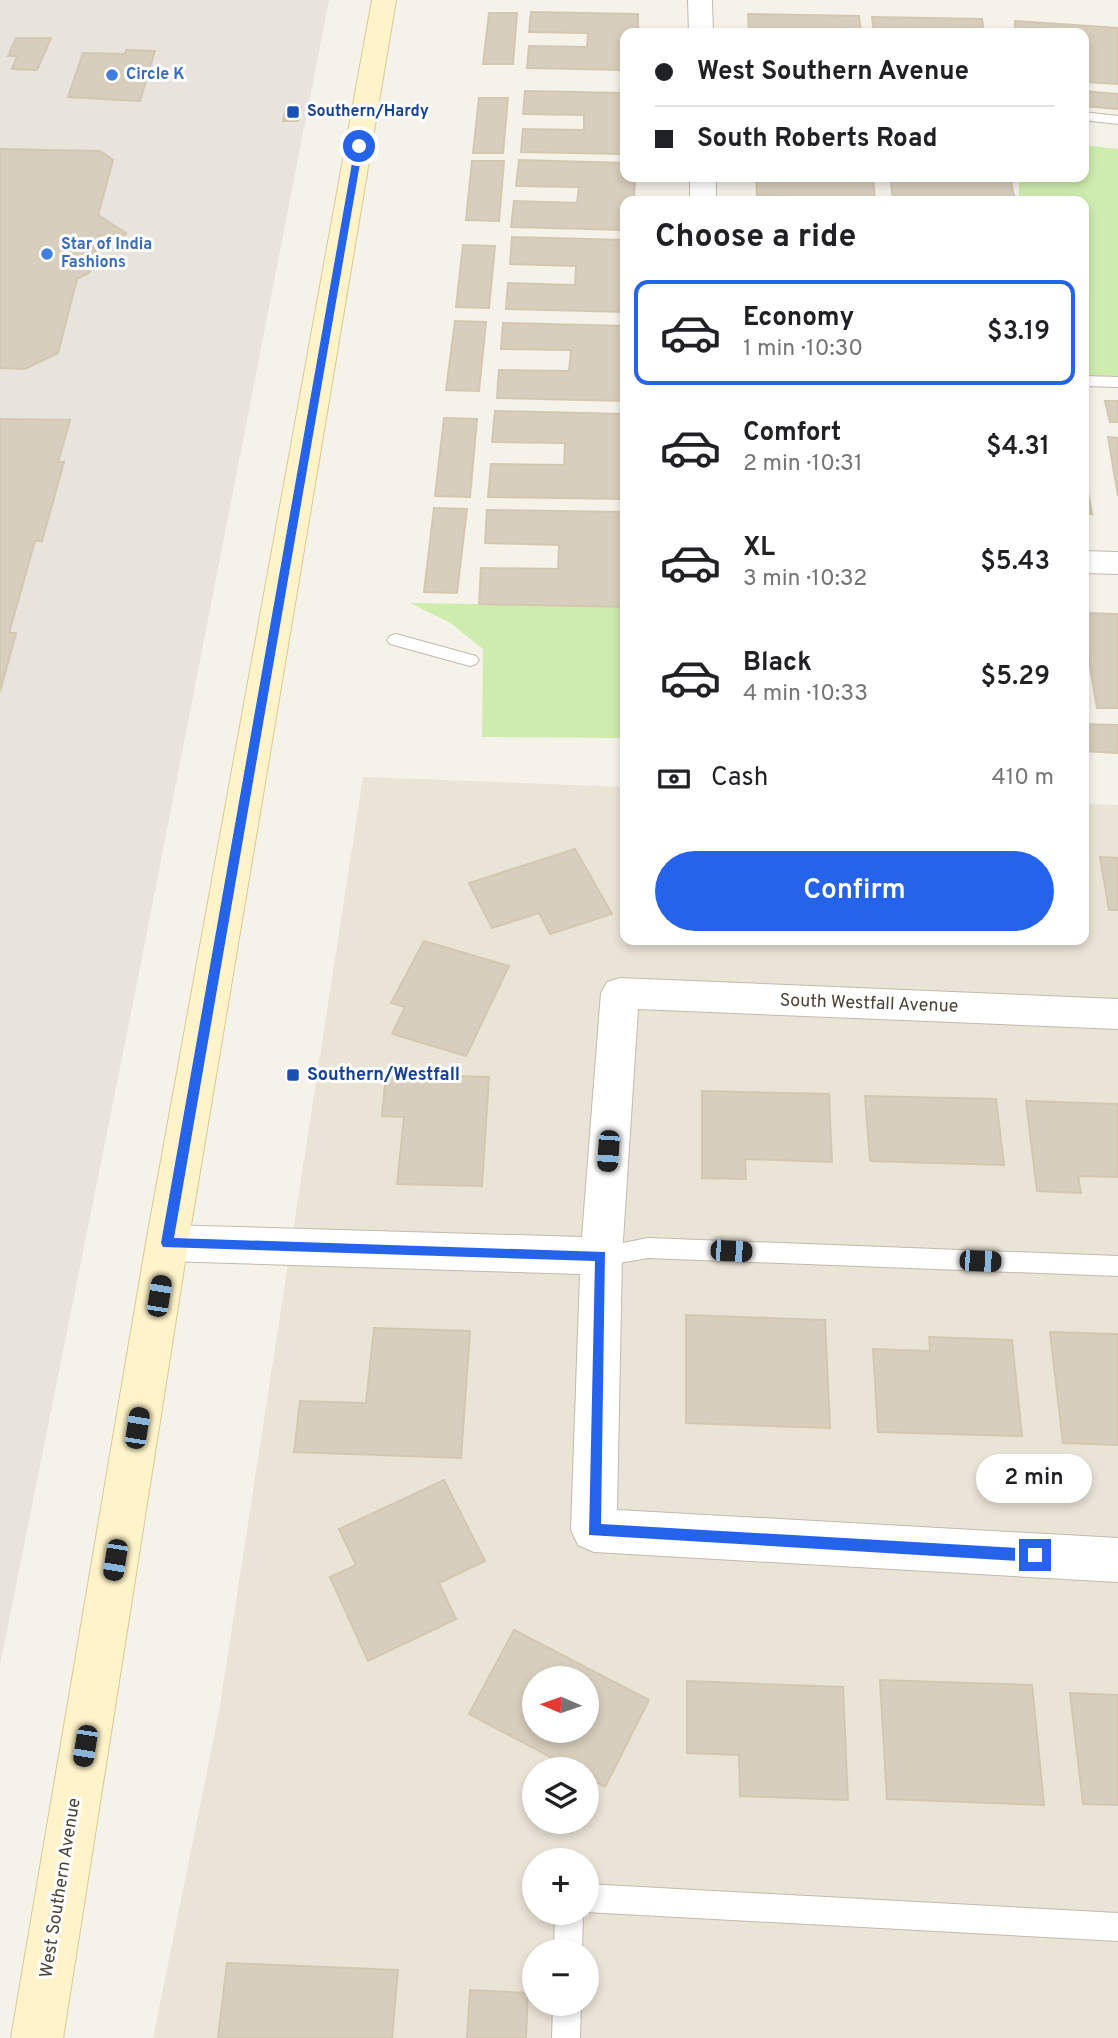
<!DOCTYPE html>
<meta charset="utf-8">
<style>
:root{--surface:#fff;--page:#f6f6f6;--text:#202124;--muted:#757577;--line:#e0e0e0;--accent:#2563eb}
body{margin:0;font-family:Overpass,sans-serif;background:var(--page);color:var(--text);height:100vh;display:flex;flex-direction:column;font-size:26px;white-space:nowrap}
*{box-sizing:border-box;margin:0}
p{font-size:23px;color:var(--muted)}
.icon{flex:none;width:38px;height:38px;fill:none;stroke:currentColor;stroke-width:2;stroke-linecap:round;stroke-linejoin:round}
.map{position:relative;flex:1;overflow:hidden}
.panel{position:absolute;left:620px;top:196px;width:469px;height:749px;display:flex;flex-direction:column;background:var(--surface);border-radius:14px;box-shadow:0 4px 10px #0003}
.panel>*{flex:none}
.guide{position:absolute;left:620px;top:28px;width:469px;height:154px;border-radius:14px;box-shadow:0 4px 10px #0003;display:grid;align-content:center;height:154px;padding:0 35px;background:var(--surface)}
.needle{width:46px;rotate:272deg}
.fabs{position:absolute;left:522px;top:1666px;display:grid;gap:14px}
.fabs a{display:grid;place-items:center;width:77px;height:77px;border-radius:50%;background:var(--surface);box-shadow:0 4px 10px #0003;font-size:35px}
.end{position:absolute;width:32px;height:32px;margin:-16px;border:9px solid #2563eb;background:#fff;box-shadow:0 0 0 4px #fff}
.from{border-radius:50%}
.bubble{position:absolute;height:49px;border-radius:24px;background:var(--surface);box-shadow:0 4px 10px #0003;font-size:23px;font-weight:600;line-height:49px;text-align:center}
.car{position:absolute;width:21px;height:42px;margin:-21px -10px;border-radius:9px;box-shadow:0 0 5px 2px #0007;background:linear-gradient(#222 24%,#8ab4d8 0 40%,#222 0 76%,#8ab4d8 0 86%,#222 0)}
.guide b{display:flex;align-items:center;gap:24px;height:66px;font-size:26px}
.guide b+b{border-top:2px solid var(--line)}
.guide i{width:18px;height:18px;background:var(--text)}
ul{padding:0;list-style:none}
li{display:flex;align-items:center;gap:21px;height:105px;margin:0 14px 10px;padding:0 21px;border:4px solid transparent;border-radius:14px}
li div{flex:1}
li b{display:block;font-size:26px}
li em{font-style:normal;font-weight:600}
li.on{border-color:var(--accent)}
li>.icon{width:63px;height:63px;stroke-width:1.5}
h2{padding:0 35px;font-size:32px;line-height:84px}
.pay{display:flex;align-items:center;gap:18px;height:77px;padding:0 35px;font-size:26px}
.pay p{margin-inline-start:auto}
.cta{display:flex;gap:14px;margin-top:auto;padding:14px 35px}
.cta a{flex:1;height:80px;border-radius:42px;background:var(--accent);color:#fff;font-size:28px;font-weight:600;line-height:80px;text-align:center}
.map>svg:first-child{display:block}
.residential{fill:#eae4d6;fill-rule:evenodd}
.industrial{fill:#e8e3dd}
.green{fill:#cfecaf}
.building{fill:#d8cebd;stroke:#d3c7b0;stroke-width:2;fill-rule:evenodd}
.lines{fill:none;stroke-linecap:round;stroke-linejoin:round}
.service-casing{stroke:#c2baaa;stroke-width:2}
.minor-casing{stroke:#c2baaa;stroke-width:2}
.secondary-casing{stroke:#d9c895;stroke-width:2}
.service{fill:#fff;fill-rule:evenodd}
.minor{fill:#fff;fill-rule:evenodd}
.secondary{fill:#fff4c9;fill-rule:evenodd}
.route{fill:#2563eb}
.shop-dot{fill:#3f7fe0;stroke:#fff;stroke-width:2.5}
.transit-dot{fill:#1a4fb4;stroke:#fff;stroke-width:2.5}
.labels{text-anchor:middle;dominant-baseline:central;stroke-width:6;stroke-linejoin:round;paint-order:stroke}
.far-shop-label{font-size:16px;font-weight:bold;fill:#366cbe;stroke:#fff;text-anchor:start}
.far-transit-label{font-size:16px;font-weight:bold;fill:#164399;stroke:#fff;text-anchor:start}
.street-label{font-size:18px;fill:#4a4336;stroke:#fff}
.transit-label{font-size:18px;font-weight:bold;fill:#164399;stroke:#fff;text-anchor:start}
</style>
<div class="map">
<svg width="1118" height="2038" viewBox="0 0 1118 2038">
<rect width="100%" height="100%" fill="#f5f2e9"/>
<path class="residential" d="M363 777 625 787V940H1083V804L1118 805V2038H153L219 1712ZM534 1678H586V1731H534ZM534 1769H586V1822H534ZM534 1860H586V1913H534ZM534 1951H586V2004H534Z"/>
<path class="industrial" d="M0 0H329L137 983 0 1665Z"/>
<path class="green" d="M1083 145 1118 149V377L1083 376V201H1019V177H1083Z
M410 603 625 606V738L482 737 483 649 449 622Z"/>
<path class="building" d="M531 12 638 14V33H625V70L527 68 529 46 587 47 588 33 529 32Z
M489 13H517L513 64H483Z
M748 14 859 16 861 33H749Z
M872 17 982 19 984 33H874Z
M1015 21 1118 28V84L1087 82 1083 33H1015Z
M16 38H51L37 70 12 69 17 56H8Z
M126 50 155 51 140 101 68 97 83 53 125 54Z
M525 91 625 93V154L521 152 523 129 584 130V115L523 114Z
M1083 91 1118 94V109L1083 106Z
M479 98H508L503 153H473Z
M286 107H301L298 121H283Z
M0 149 100 151 113 160 98 215 126 233 125 235H100L89 273 77 279 58 353 25 369 0 368Z
M519 160 625 163V177H635L634 201H625V230L511 227 514 201 577 203 579 187 516 186Z
M472 161H504L499 221 466 220Z
M756 177H873L875 199 757 196Z
M890 177H1010L1015 201 893 199Z
M512 237 625 240V312L506 309 508 283 575 285 576 266 510 264Z
M463 245 495 246 489 308 456 307Z
M455 321 486 322 479 391 446 390Z
M503 323 625 326V401L497 398 499 370 569 371 571 350 501 349Z
M1105 401H1118V422H1110Z
M495 411 625 414V499L488 497 491 464 564 465 565 443 492 442Z
M444 418 477 419 470 497 435 496Z
M0 419 70 420 58 462H64L42 541H35L9 633H16L0 692Z
M1108 437 1118 438V496Z
M1083 465 1092 514H1083Z
M434 508 467 509 457 593 424 592Z
M487 510 625 512V607L479 604 481 568 558 569 559 545 485 543Z
M1083 613 1118 614V708H1097L1088 654H1083Z
M1083 724 1118 725V753L1083 751Z
M575 849 612 914 550 934 539 913 492 928 469 883Z
M1100 857 1118 858V910H1109Z
M424 941 509 966 466 1056 392 1034 405 1007 391 1003Z
M386 1074 489 1077 482 1186 397 1184 404 1117 382 1116Z
M702 1091 829 1094 832 1162 745 1159 746 1179 702 1178Z
M865 1096 996 1099 1004 1165 870 1161Z
M1026 1101 1118 1104V1177L1078 1176 1081 1193 1037 1191Z
M686 1315 825 1320 830 1428 686 1423Z
M374 1328 470 1331 461 1458 294 1452 300 1401 366 1403Z
M1050 1332 1118 1334V1445L1063 1443Z
M929 1337 1012 1340 1022 1436 878 1432 873 1349 930 1351Z
M444 1480 485 1561 439 1583 456 1619 368 1661 330 1577 356 1565 339 1529Z
M514 1630 649 1700 605 1787 586 1777V1769H573L469 1714ZM534 1678H586V1731H534Z
M880 1680 1032 1685 1044 1805 887 1799Z
M687 1681 843 1687 848 1800 740 1796 739 1755 687 1753Z
M1070 1693 1118 1695V1805L1083 1804Z
M227 1963 398 1970 392 2038H218Z
M470 1990 528 1993 526 2038H467Z"/>
<g class="lines">
<defs>
<path id="service" d="M1083 112 1118 116V124L1083 120Z
M1083 376 1118 377V387L1083 386Z
M396 634 476 656 479 660 476 664 470 666 390 644 387 640 390 636Z
M648 1238 1118 1256V1276L648 1258 601 1266 593 1263 590 1256 593 1249Z
M586 1884 1118 1913V1941L586 1912Z
M555 1913H583L582 1951H554Z
M553 2004H581L580 2038H552Z"/>
<path id="minor" d="M688 0H712L713 33H689Z
M690 177H716V201H690Z
M1083 551 1118 552V574L1083 573Z
M620 978 1118 999V1029L638 1009 622 1256 617 1510 1118 1538V1582L594 1552 578 1545 571 1530 580 1274 167 1261 152 1256 146 1243 152 1230 167 1225 582 1237 601 993 607 982Z"/>
<path id="secondary" d="M372 0H396L188 1243 63 2038H11L146 1243Z"/>
</defs>
<use href="#service" class="service-casing"/>
<use href="#minor" class="minor-casing"/>
<use href="#secondary" class="secondary-casing"/>
<use href="#service" class="service"/>
<use href="#minor" class="minor"/>
<use href="#secondary" class="secondary"/>
</g>
<path class="route" d="M359 143 363 146 174 1238 605 1252 601 1524 1035 1549 1042 1555 1040 1560 1035 1562 589 1535 595 1261 163 1247 161 1243 355 146Z"/>
<g class="shop-dot">
<circle cx="112" cy="75" r="7"/>
<circle cx="47" cy="254" r="7"/>
</g>
<g class="transit-dot">
<rect x="286" y="105" width="14" height="14" rx="3.5"/>
<rect x="286" y="1068" width="14" height="14" rx="3.5"/>
</g>
<g class="labels">
<g class="far-shop-label">
<text x="126" y="75">Circle K</text>
<text x="61" y="245">Star of India<tspan x="61" dy="18">Fashions</tspan></text>
</g>
<g class="far-transit-label">
<text x="307" y="112">Southern/Hardy</text>
</g>
<g class="street-label">
<text transform="translate(869 1004) rotate(2)">South Westfall Avenue</text>
<text transform="translate(61 1888) rotate(-81)">West Southern Avenue</text>
</g>
<g class="transit-label">
<text x="307" y="1075">Southern/Westfall</text>
</g>
</g>
</svg>
<div class="fabs">
<a><svg class="needle" viewBox="-14 -14 28 28"><path d="M0-13l5 13h-10z" fill="#e53935"/><path d="M0 13l5-13h-10z" fill="#757577"/></svg></a>
<a><svg class="icon" aria-label="layers" viewBox="0 0 24 24"><path d="M12 4l9 5-9 5-9-5zM3 14l9 5 9-5"/></svg></a>
<a>+</a>
<a>−</a>
</div>
<i class="end from" style="left:359px;top:146px"></i>
<i class="end" style="left:1035px;top:1555px"></i>
<div class="bubble" style="left:976px;top:1454px;width:116px">2 min</div>
<i class="car" style="left:608px;top:1151px;rotate:184deg"></i>
<i class="car" style="left:731px;top:1251px;rotate:93deg"></i>
<i class="car" style="left:980px;top:1261px;rotate:92deg"></i>
<i class="car" style="left:159px;top:1296px;rotate:9deg"></i>
<i class="car" style="left:137px;top:1428px;rotate:9deg"></i>
<i class="car" style="left:115px;top:1560px;rotate:189deg"></i>
<i class="car" style="left:85px;top:1746px;rotate:189deg"></i>
<div class="guide">
<b><i class="from"></i>West Southern Avenue</b>
<b><i></i>South Roberts Road</b>
</div>
<section class="panel">
<h2>Choose a ride</h2>
<ul>
<li class="on"><svg class="icon" aria-label="car" viewBox="0 0 24 24"><path d="M5 17H2v-5l4-1 3-4h7l3 4 3 1v5h-3M9 17h6M6 11h13"/><circle cx="7" cy="17" r="2"/><circle cx="17" cy="17" r="2"/></svg><div><b>Economy</b><p>1 min · 10:30</p></div><em>$3.19</em></li>
<li><svg class="icon" aria-label="car" viewBox="0 0 24 24"><path d="M5 17H2v-5l4-1 3-4h7l3 4 3 1v5h-3M9 17h6M6 11h13"/><circle cx="7" cy="17" r="2"/><circle cx="17" cy="17" r="2"/></svg><div><b>Comfort</b><p>2 min · 10:31</p></div><em>$4.31</em></li>
<li><svg class="icon" aria-label="car" viewBox="0 0 24 24"><path d="M5 17H2v-5l4-1 3-4h7l3 4 3 1v5h-3M9 17h6M6 11h13"/><circle cx="7" cy="17" r="2"/><circle cx="17" cy="17" r="2"/></svg><div><b>XL</b><p>3 min · 10:32</p></div><em>$5.43</em></li>
<li><svg class="icon" aria-label="car" viewBox="0 0 24 24"><path d="M5 17H2v-5l4-1 3-4h7l3 4 3 1v5h-3M9 17h6M6 11h13"/><circle cx="7" cy="17" r="2"/><circle cx="17" cy="17" r="2"/></svg><div><b>Black</b><p>4 min · 10:33</p></div><em>$5.29</em></li>
</ul>
<div class="pay"><svg class="icon" aria-label="cash" viewBox="0 0 24 24"><path d="M3 7h18v10H3z"/><circle cx="12" cy="12" r="2"/></svg>Cash<p>410 m</p></div>
<div class="cta"><a>Confirm</a></div>
</section>
</div>
